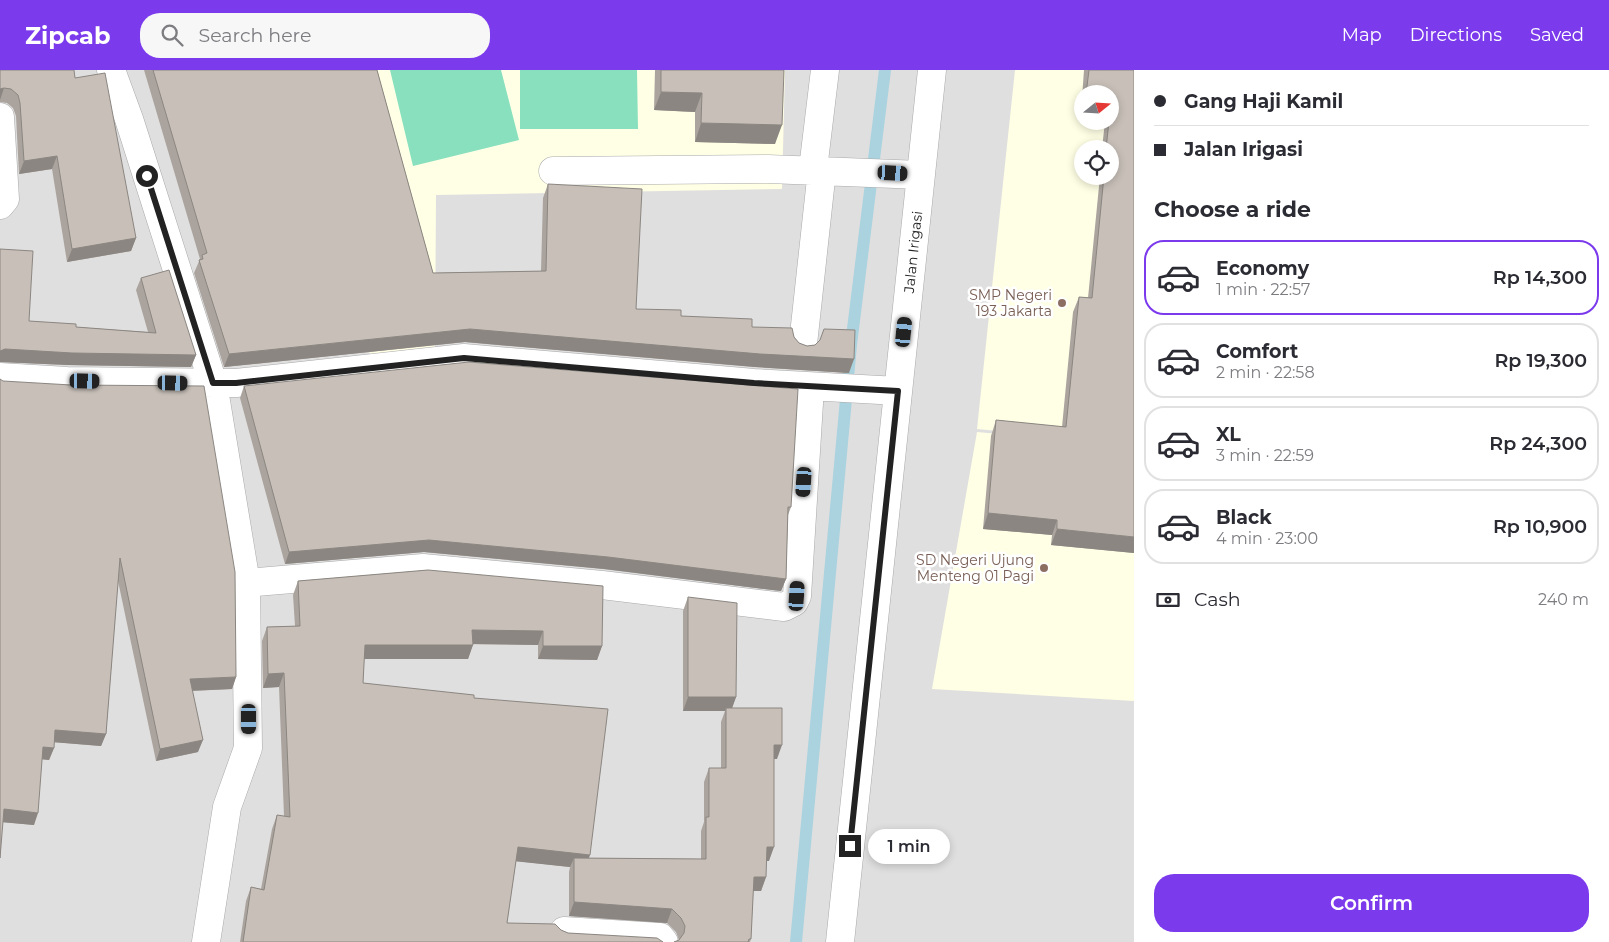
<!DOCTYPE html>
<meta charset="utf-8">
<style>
:root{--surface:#fff;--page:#f7f7f7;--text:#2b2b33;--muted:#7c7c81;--line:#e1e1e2;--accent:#7c3aed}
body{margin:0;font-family:Montserrat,sans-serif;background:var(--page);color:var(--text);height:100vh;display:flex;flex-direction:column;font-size:19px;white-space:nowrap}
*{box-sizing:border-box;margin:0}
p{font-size:16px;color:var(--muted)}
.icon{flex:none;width:28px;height:28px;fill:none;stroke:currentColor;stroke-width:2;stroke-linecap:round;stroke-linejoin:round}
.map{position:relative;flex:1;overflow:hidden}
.side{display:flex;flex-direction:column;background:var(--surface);width:475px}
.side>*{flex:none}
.top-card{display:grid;align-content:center;height:110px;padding:0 20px;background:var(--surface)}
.needle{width:32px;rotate:72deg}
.buttons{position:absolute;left:1074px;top:15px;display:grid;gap:10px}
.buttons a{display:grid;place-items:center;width:45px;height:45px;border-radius:50%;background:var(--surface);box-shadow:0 2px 8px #0003;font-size:25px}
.end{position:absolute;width:22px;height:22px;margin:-11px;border:6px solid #222;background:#fff;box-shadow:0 0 0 2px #fff}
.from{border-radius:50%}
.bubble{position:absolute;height:35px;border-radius:18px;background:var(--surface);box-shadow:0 2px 8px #0003;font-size:16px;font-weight:600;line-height:35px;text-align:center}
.car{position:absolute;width:15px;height:30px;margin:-15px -8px;border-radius:6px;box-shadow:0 0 4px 1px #0007;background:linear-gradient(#222 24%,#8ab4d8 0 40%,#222 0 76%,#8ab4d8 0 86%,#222 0)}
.top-card b{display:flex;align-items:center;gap:18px;height:48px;font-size:19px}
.top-card b+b{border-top:1px solid var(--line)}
.top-card i{width:12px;height:12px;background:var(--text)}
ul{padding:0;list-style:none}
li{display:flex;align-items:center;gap:15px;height:75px;margin:0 10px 8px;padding:0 10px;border:2px solid var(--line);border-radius:20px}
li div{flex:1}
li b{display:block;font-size:19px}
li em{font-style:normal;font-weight:600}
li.selected{border-color:var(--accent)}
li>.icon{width:45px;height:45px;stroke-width:1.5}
h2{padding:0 20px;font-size:22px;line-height:60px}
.pay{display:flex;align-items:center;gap:12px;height:55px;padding:0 20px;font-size:19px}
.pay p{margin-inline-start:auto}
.primary-button{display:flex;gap:10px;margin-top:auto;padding:10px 20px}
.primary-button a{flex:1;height:58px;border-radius:20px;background:var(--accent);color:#fff;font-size:20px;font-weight:600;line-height:58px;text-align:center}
header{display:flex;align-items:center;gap:30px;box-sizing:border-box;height:70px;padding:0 25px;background:var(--accent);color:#fff}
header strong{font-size:24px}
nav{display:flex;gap:28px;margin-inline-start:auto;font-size:18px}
.search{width:350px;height:45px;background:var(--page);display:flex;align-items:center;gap:12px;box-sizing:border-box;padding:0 18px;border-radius:20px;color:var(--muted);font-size:19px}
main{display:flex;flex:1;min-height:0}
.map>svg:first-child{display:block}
.residential{fill:#e0dfdf;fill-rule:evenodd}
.education{fill:#ffffe5;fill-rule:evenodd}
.pitch{fill:#88e0be}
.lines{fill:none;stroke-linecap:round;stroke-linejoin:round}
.stream{stroke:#aad3df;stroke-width:12}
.minor-casing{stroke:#a9a9a9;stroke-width:29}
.minor{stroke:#fff;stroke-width:28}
.wall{fill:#aba49e}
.shaded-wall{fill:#8b8681}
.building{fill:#c7bfb8;stroke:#8b8681}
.route{stroke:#222;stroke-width:6}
.education-dot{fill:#8d6e63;stroke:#fff;stroke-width:2}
.labels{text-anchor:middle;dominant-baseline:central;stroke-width:5;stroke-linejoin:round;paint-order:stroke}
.street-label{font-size:14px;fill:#222;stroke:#fff}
.education-label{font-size:14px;fill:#785e54;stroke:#fff;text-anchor:end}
</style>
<header>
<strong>Zipcab</strong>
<div class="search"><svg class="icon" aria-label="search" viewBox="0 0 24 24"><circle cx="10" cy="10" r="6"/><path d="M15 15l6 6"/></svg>Search here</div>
<nav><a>Map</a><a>Directions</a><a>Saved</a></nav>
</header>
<main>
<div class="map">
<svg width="1134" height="872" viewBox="0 0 1134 872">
<rect width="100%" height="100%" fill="#f2efe9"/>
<path class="residential" d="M0 0H1134V872H0ZM1082 24H1110V51H1082ZM1082 79H1110V106H1082Z"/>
<path class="education" d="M284 0H785L782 119 436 125 435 284 373 294Z
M1015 0H1134V374L977 359ZM1082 24H1110V51H1082ZM1082 79H1110V106H1082Z
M977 362 1134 376V631L932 619Z"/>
<path class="pitch" d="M390 0H501L519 70 413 96Z
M520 0H637L638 59H520Z"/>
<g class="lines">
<path class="stream" d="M796 872 851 275 885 0"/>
<defs>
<path id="minor" d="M111 0 129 49 213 313 246 513 248 678 227 737 206 872
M0 47 5 129 0 135
M813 99 825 0
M553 101 768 99 921 105
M803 274 822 100
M0 307 67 311 236 313 464 288 754 313 898 321
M246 513 423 498 602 515 784 537 794 532 797 526 810 317
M564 861 660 867 664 872
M840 872 932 0"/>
</defs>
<use href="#minor" class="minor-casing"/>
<use href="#minor" class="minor"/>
</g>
<path class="wall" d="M0 0 75 8 136 168 131 181 67 192 52 99 19 104 16 46 13 38 7 33 0 32Z
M144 0H377L433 203 541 201 543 128 548 114 636 239 752 257 794 267 799 273 807 276 815 275 820 271 824 259 849 303 755 297 465 272 224 297 194 203 200 189Z
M655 0H784L775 74 695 72V42L654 40Z
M1084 0H1134V483L1051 475 1052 465 983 459 991 366 996 350 1062 357 1073 242 1079 227 1088 228 1100 106H1110V79H1102L1105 51H1110V24H1082V42H1081Z
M0 179 29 251 76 257 148 262 136 220 141 208 196 285 191 297 68 295 0 292Z
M0 309 236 607 232 619 192 621 198 682 156 691 118 511 106 664 101 676 54 672V678L49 690 42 689 34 755 3 752Z
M244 316 791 437 788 445 786 509 781 521 604 499 424 482 285 494 240 328Z
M428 500 602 576 597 590 538 589V575L473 574 468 589H364L363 613 474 628 589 788 701 789V761L704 752V712L709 698H721V652L725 641H683V541L688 527 736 627 732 638 777 689H774L769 791H766V807L761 821H753L751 869 750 872H674L679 870 676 862 667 853 569 846V802L570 797 516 791 507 853 561 860 568 863 663 872H240L246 831 251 817 261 819 272 759 277 745 284 746 279 617 263 618 262 571 267 557 295 556 293 525 298 511Z"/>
<path class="shaded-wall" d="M4 18 0 30V19Z
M661 22 702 23 695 42 654 40Z
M701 53 782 55 775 74 695 72Z
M57 86 52 99 19 104 24 91Z
M136 168 131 181 67 192 72 179Z
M470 259 854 289 849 303 755 297 465 272 224 297 229 284Z
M5 279 196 285 191 297 68 295 0 292V281Z
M988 443 1057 450 1052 465 983 459Z
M1057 459 1134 467V483L1051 475Z
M429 470 608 487 786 509 781 521 604 499 424 482 285 494 289 482Z
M472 560 543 561 538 575 467 574Z
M365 575H473L468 589H360Z
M543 576H602L597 590 538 589Z
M284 603 279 617 263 618 268 604Z
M236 607 232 619 185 621 190 609Z
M688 627H736L731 641 726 638 725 641H683Z
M55 660 106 664 101 676 51 672Z
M203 670 198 682 156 691 160 679Z
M774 675H782L777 689H769Z
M43 677 54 678 49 690 39 689Z
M4 739 38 743 34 755 0 752Z
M518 777 590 785 585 799 574 788 570 797 513 791Z
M767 777H774L769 791H762Z
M754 807H766L761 821H749Z
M574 832 672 839 667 853 569 846Z"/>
<path class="building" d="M0 0H74L75 8 105 3 136 168 72 179 57 86 24 91 20 33 18 25 11 19 4 18 0 19Z
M153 0H377L433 203 546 201 548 114 642 119 636 239 681 240V246L752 249V257L792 258 794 267 799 273 807 276 815 275 820 270 824 259 855 260 854 289 760 284 470 259 229 284 199 190 203 189 202 185 207 183Z
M661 0H784L782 55 701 53 702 23 661 22Z
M1089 0H1134V467L1057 459V450L988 443 996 350 1066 357 1079 227 1092 228 1104 106H1110V79H1106L1109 51H1110L1111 28H1110V24H1086Z
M0 179 33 181 29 251 76 254V257L156 263 141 208 169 200 196 285 72 283 5 279 0 281Z
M469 292 798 319 791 437H788L786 509 608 487 429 470 289 482 244 316Z
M0 309 3 311 71 315 204 316 235 502 236 607 190 609 203 670 160 679 120 488 106 664 55 660 54 678 43 677 38 743 4 739 0 788Z
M428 500 603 516 602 576H543V561L472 560 473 575H365L363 613 474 625V628L608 639 590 785 518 777 507 853 555 854 561 860 568 863 657 868 663 872H243L251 817 264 820 277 745 290 747 284 603 268 604 267 557 300 556 298 511Z
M688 527 737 533 736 627H688Z
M726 638H782V675H774V777H767L766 807H754L751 869H749L748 872H674L679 870 684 863 685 856 681 848 672 839 574 832V788L706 789V747H709V698H726Z"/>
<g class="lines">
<path class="route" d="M147 106 213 313H236L464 288 754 313 898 321 850 776"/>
</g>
<g class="education-dot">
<circle cx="1062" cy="233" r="5"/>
<circle cx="1044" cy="498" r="5"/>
</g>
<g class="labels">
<g class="street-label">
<text transform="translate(913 182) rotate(-84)">Jalan Irigasi</text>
</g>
<g class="education-label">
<text x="1052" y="225">SMP Negeri<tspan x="1052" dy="16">193 Jakarta</tspan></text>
<text x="1034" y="490">SD Negeri Ujung<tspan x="1034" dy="16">Menteng 01 Pagi</tspan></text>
</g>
</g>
</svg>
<div class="buttons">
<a><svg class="needle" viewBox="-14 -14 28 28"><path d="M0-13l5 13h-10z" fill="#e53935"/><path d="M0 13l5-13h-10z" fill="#7c7c81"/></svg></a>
<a><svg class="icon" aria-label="locate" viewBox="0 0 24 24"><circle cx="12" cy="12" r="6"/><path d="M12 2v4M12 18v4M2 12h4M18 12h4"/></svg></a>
</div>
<i class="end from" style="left:147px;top:106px"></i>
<i class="end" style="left:850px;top:776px"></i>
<div class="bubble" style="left:868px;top:759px;width:82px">1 min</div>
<i class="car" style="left:893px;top:103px;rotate:93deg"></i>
<i class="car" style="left:904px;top:262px;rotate:6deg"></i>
<i class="car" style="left:85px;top:311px;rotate:91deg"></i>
<i class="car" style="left:173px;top:313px;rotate:91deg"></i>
<i class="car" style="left:804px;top:412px;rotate:184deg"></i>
<i class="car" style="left:797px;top:526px;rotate:4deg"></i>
<i class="car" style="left:249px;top:649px;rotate:180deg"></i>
</div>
<section class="side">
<div class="top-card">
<b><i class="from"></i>Gang Haji Kamil</b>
<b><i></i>Jalan Irigasi</b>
</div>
<h2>Choose a ride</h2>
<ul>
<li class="selected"><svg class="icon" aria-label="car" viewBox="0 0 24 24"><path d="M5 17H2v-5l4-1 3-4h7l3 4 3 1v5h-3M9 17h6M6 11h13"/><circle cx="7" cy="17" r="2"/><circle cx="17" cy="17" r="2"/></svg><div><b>Economy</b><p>1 min · 22:57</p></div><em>Rp 14,300</em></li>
<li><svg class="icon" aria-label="car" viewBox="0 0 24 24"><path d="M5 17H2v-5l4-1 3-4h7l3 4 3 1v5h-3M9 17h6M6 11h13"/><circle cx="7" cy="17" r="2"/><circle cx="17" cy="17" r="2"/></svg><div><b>Comfort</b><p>2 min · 22:58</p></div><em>Rp 19,300</em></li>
<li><svg class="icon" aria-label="car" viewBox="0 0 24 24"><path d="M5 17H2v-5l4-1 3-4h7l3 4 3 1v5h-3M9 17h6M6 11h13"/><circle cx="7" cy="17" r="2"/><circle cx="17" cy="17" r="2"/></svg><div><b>XL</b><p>3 min · 22:59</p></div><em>Rp 24,300</em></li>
<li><svg class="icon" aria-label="car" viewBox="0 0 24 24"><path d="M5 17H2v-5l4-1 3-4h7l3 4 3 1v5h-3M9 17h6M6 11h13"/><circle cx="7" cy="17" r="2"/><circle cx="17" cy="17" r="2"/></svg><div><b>Black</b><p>4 min · 23:00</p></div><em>Rp 10,900</em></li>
</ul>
<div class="pay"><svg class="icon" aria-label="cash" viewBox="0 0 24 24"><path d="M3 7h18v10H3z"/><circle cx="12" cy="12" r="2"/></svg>Cash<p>240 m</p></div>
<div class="primary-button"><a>Confirm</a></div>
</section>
</main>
